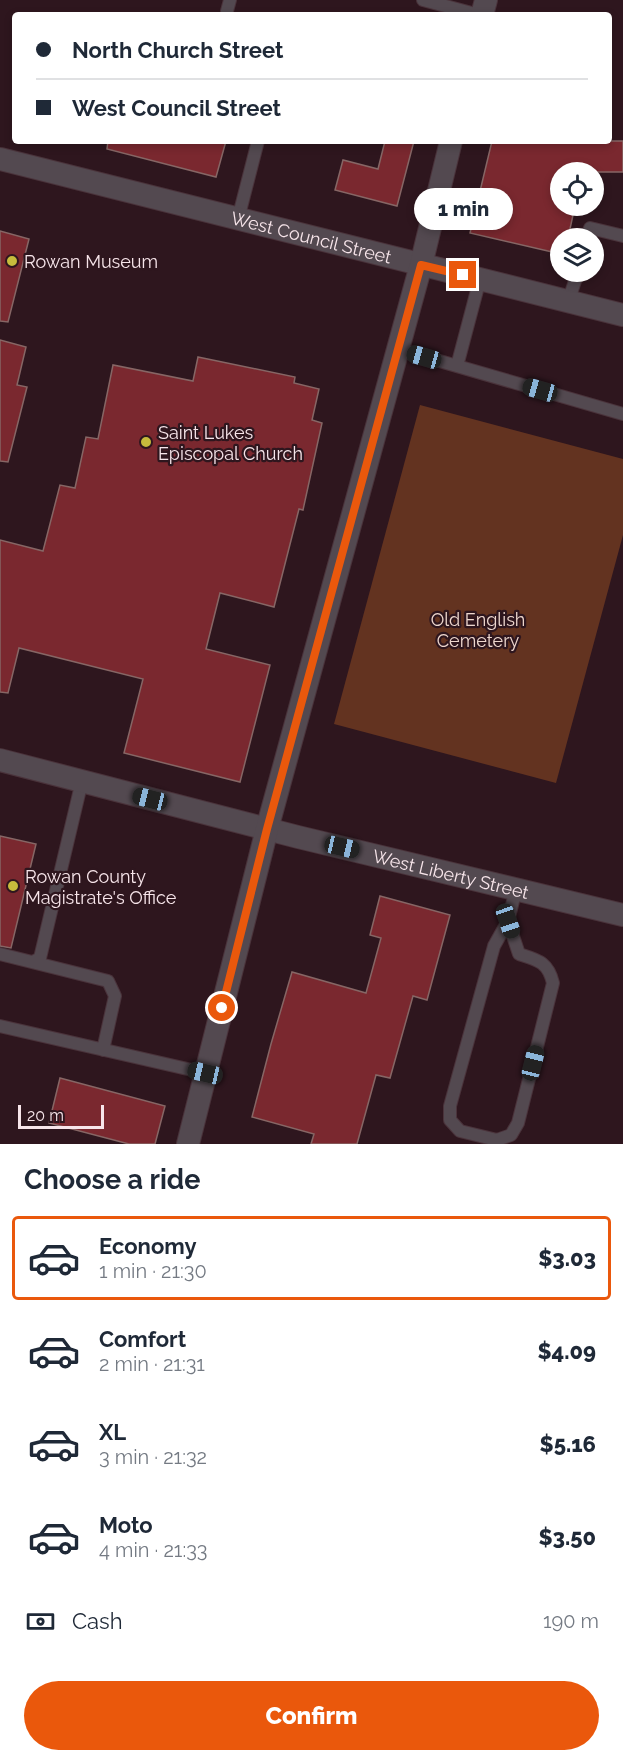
<!DOCTYPE html>
<meta charset="utf-8">
<style>
:root{--surface:#fff;--page:#f6f6f7;--text:#1f2937;--muted:#747a83;--line:#e0e1e3;--accent:#ea580c}
body{margin:0;font-family:Raleway,sans-serif;background:var(--page);color:var(--text);height:100vh;display:flex;flex-direction:column;font-size:22px;white-space:nowrap}
*{box-sizing:border-box;margin:0}
p{font-size:20px;color:var(--muted)}
.icon{flex:none;width:33px;height:33px;fill:none;stroke:currentColor;stroke-width:2;stroke-linecap:round;stroke-linejoin:round}
.map{position:relative;height:1144px;overflow:hidden}
.drawer{display:flex;flex-direction:column;background:var(--surface);flex:1}
.drawer>*{flex:none}
.banner{position:absolute;left:12px;top:12px;width:600px;height:132px;border-radius:6px;box-shadow:0 3px 9px #0003;display:grid;align-content:center;height:132px;padding:0 24px;background:var(--surface)}
.tools{position:absolute;left:550px;top:162px;display:grid;gap:12px}
.tools a{display:grid;place-items:center;width:54px;height:54px;border-radius:50%;background:var(--surface);box-shadow:0 3px 9px #0003;font-size:30px}
.scale{position:absolute;left:18px;bottom:15px;width:86px;box-sizing:border-box;padding-left:6px;border:3px solid #f7e5ea;border-top:0;font-size:16px;line-height:21px;white-space:nowrap;color:#f7e5ea;-webkit-text-stroke:4px #2e161e;paint-order:stroke}
.end{position:absolute;width:27px;height:27px;margin:-14px;border:8px solid #ea580c;background:#fff;box-shadow:0 0 0 3px #fff}
.from{border-radius:50%}
.bubble{position:absolute;height:42px;border-radius:21px;background:var(--surface);box-shadow:0 3px 9px #0003;font-size:20px;font-weight:800;line-height:42px;text-align:center}
.car{position:absolute;width:18px;height:36px;margin:-18px -9px;border-radius:8px;box-shadow:0 0 4px 2px #0007;background:linear-gradient(#222 24%,#8ab4d8 0 40%,#222 0 76%,#8ab4d8 0 86%,#222 0)}
.banner b{display:flex;align-items:center;gap:21px;height:57px;font-size:22px}
.banner b+b{border-top:2px solid var(--line)}
.banner i{width:15px;height:15px;background:var(--text)}
ul{padding:0;list-style:none}
li{display:flex;align-items:center;gap:18px;height:84px;margin:0 12px 9px;padding:0 12px;border:3px solid transparent;border-radius:6px}
li div{flex:1}
li b{display:block;font-size:22px}
li em{font-style:normal;font-weight:800}
li.on{border-color:var(--accent)}
li>.icon{width:54px;height:54px;stroke-width:1.5}
h2{padding:0 24px;font-size:27px;line-height:72px}
.pay{display:flex;align-items:center;gap:15px;height:66px;padding:0 24px;font-size:22px}
.pay p{margin-inline-start:auto}
.cta{display:flex;gap:12px;margin-top:auto;padding:12px 24px}
.cta a{flex:1;height:69px;border-radius:36px;background:var(--accent);color:#fff;font-size:24px;font-weight:800;line-height:69px;text-align:center}
.map>svg:first-child{display:block}
.green{fill:#633320}
.building{fill:#7a282f;stroke:#866665;stroke-width:1.5}
.lines{fill:none;stroke-linecap:round;stroke-linejoin:round}
.service-casing{stroke:#4a333b;stroke-width:14}
.minor-casing{stroke:#4a333b;stroke-width:24}
.service{stroke:#534950;stroke-width:12}
.minor{stroke:#534950;stroke-width:22}
.route{stroke:#ea580c;stroke-width:8}
.poi-dot{fill:#c6bb3c;stroke:#2e161e;stroke-width:2}
.labels{text-anchor:middle;dominant-baseline:central;stroke-width:4.5;stroke-linejoin:round;paint-order:stroke}
.street-label{font-size:18px;fill:#f7e5ea;stroke:#2e161e}
.poi-label{font-size:18px;fill:#f7e5ea;stroke:#2e161e;text-anchor:start}
.park-label{font-size:18px;fill:#eed7ce;stroke:#2e161e}
</style>
<div class="map">
<svg width="623" height="1144" viewBox="0 0 623 1144">
<rect width="100%" height="100%" fill="#2e161e"/>
<path class="green" d="M420 405 623 459V535L556 783 334 724Z"/>
<path class="building" d="M108 141H226L216 177 107 149Z
M385 141H414L397 206 335 190 343 160 378 169Z
M492 141H623V172H561V206H575L568 238H561V254L470 233Z
M0 231 29 239 8 322 0 321Z
M0 340 26 347 17 385 27 387 8 462 0 461Z
M198 357 295 377 294 383 319 389 312 420 322 423 303 510 299 509 274 607 220 593 206 649 270 665 240 782 124 753 143 679 19 648 8 693 0 692V540L43 551 60 485 75 488 86 437 98 439 113 365 193 381Z
M0 836 36 844 11 948 0 946Z
M380 896 450 915 427 1000 413 996 390 1078 376 1075 357 1144H311L314 1134 252 1117 271 1044 292 972 366 993 381 938 370 935Z
M60 1078 165 1106 155 1144H129L49 1123Z"/>
<g class="lines">
<defs>
<path id="service" d="M423 0 479 15
M227 11 230 0
M238 219 258 141
M587 238 590 228 623 236
M568 302 578 272
M398 349 623 414
M457 366 480 279
M508 921 519 954C538 960 548 962 553 983L518 1123 511 1135 497 1140 460 1131 450 1120V1106L494 946 508 921 516 889
M0 954 108 981 115 996 103 1050
M35 961 40 958 82 781
M0 1026 205 1073"/>
<g id="minor">
<path d="M482 15 486 0"/>
<path id="s1" d="M0 159 623 315"/>
<path id="s2" d="M0 760 298 837 623 915"/>
<path d="M188 1144 267 829 421 265 451 141"/>
</g>
</defs>
<use href="#service" class="service-casing"/>
<use href="#minor" class="minor-casing"/>
<use href="#service" class="service"/>
<use href="#minor" class="minor"/>
</g>
<g class="lines">
<path class="route" d="M222 1008 267 829 421 265 463 275"/>
</g>
<g class="poi-dot">
<circle cx="12" cy="261" r="6"/>
<circle cx="146" cy="442" r="6"/>
<circle cx="13" cy="886" r="6"/>
</g>
<g class="labels">
<g class="street-label">
<text stroke="none"><textPath href="#s1" startOffset="321">West Council Street</textPath></text>
<text stroke="none"><textPath href="#s2" startOffset="465">West Liberty Street</textPath></text>
</g>
<g class="poi-label">
<text x="24" y="261">Rowan Museum</text>
<text x="158" y="432">Saint Lukes<tspan x="158" dy="21">Episcopal Church</tspan></text>
<text x="25" y="876">Rowan County<tspan x="25" dy="21">Magistrate's Office</tspan></text>
</g>
<g class="park-label">
<text x="478" y="619">Old English<tspan x="478" dy="21">Cemetery</tspan></text>
</g>
</g>
</svg>
<div class="tools">
<a><svg class="icon" aria-label="locate" viewBox="0 0 24 24"><circle cx="12" cy="12" r="6"/><path d="M12 2v4M12 18v4M2 12h4M18 12h4"/></svg></a>
<a><svg class="icon" aria-label="layers" viewBox="0 0 24 24"><path d="M12 4l9 5-9 5-9-5zM3 14l9 5 9-5"/></svg></a>
</div>
<div class="scale">20 m</div>
<i class="end from" style="left:222px;top:1008px"></i>
<i class="end" style="left:463px;top:275px"></i>
<div class="bubble" style="left:414px;top:188px;width:99px">1 min</div>
<i class="car" style="left:424px;top:357px;rotate:286deg"></i>
<i class="car" style="left:540px;top:390px;rotate:286deg"></i>
<i class="car" style="left:150px;top:799px;rotate:284deg"></i>
<i class="car" style="left:342px;top:847px;rotate:103deg"></i>
<i class="car" style="left:508px;top:921px;rotate:161deg"></i>
<i class="car" style="left:533px;top:1063px;rotate:14deg"></i>
<i class="car" style="left:205px;top:1073px;rotate:283deg"></i>
<div class="banner">
<b><i class="from"></i>North Church Street</b>
<b><i></i>West Council Street</b>
</div>
</div>
<section class="drawer">
<h2>Choose a ride</h2>
<ul>
<li class="on"><svg class="icon" aria-label="car" viewBox="0 0 24 24"><path d="M5 17H2v-5l4-1 3-4h7l3 4 3 1v5h-3M9 17h6M6 11h13"/><circle cx="7" cy="17" r="2"/><circle cx="17" cy="17" r="2"/></svg><div><b>Economy</b><p>1 min · 21:30</p></div><em>$3.03</em></li>
<li><svg class="icon" aria-label="car" viewBox="0 0 24 24"><path d="M5 17H2v-5l4-1 3-4h7l3 4 3 1v5h-3M9 17h6M6 11h13"/><circle cx="7" cy="17" r="2"/><circle cx="17" cy="17" r="2"/></svg><div><b>Comfort</b><p>2 min · 21:31</p></div><em>$4.09</em></li>
<li><svg class="icon" aria-label="car" viewBox="0 0 24 24"><path d="M5 17H2v-5l4-1 3-4h7l3 4 3 1v5h-3M9 17h6M6 11h13"/><circle cx="7" cy="17" r="2"/><circle cx="17" cy="17" r="2"/></svg><div><b>XL</b><p>3 min · 21:32</p></div><em>$5.16</em></li>
<li><svg class="icon" aria-label="car" viewBox="0 0 24 24"><path d="M5 17H2v-5l4-1 3-4h7l3 4 3 1v5h-3M9 17h6M6 11h13"/><circle cx="7" cy="17" r="2"/><circle cx="17" cy="17" r="2"/></svg><div><b>Moto</b><p>4 min · 21:33</p></div><em>$3.50</em></li>
</ul>
<div class="pay"><svg class="icon" aria-label="cash" viewBox="0 0 24 24"><path d="M3 7h18v10H3z"/><circle cx="12" cy="12" r="2"/></svg>Cash<p>190 m</p></div>
<div class="cta"><a>Confirm</a></div>
</section>
